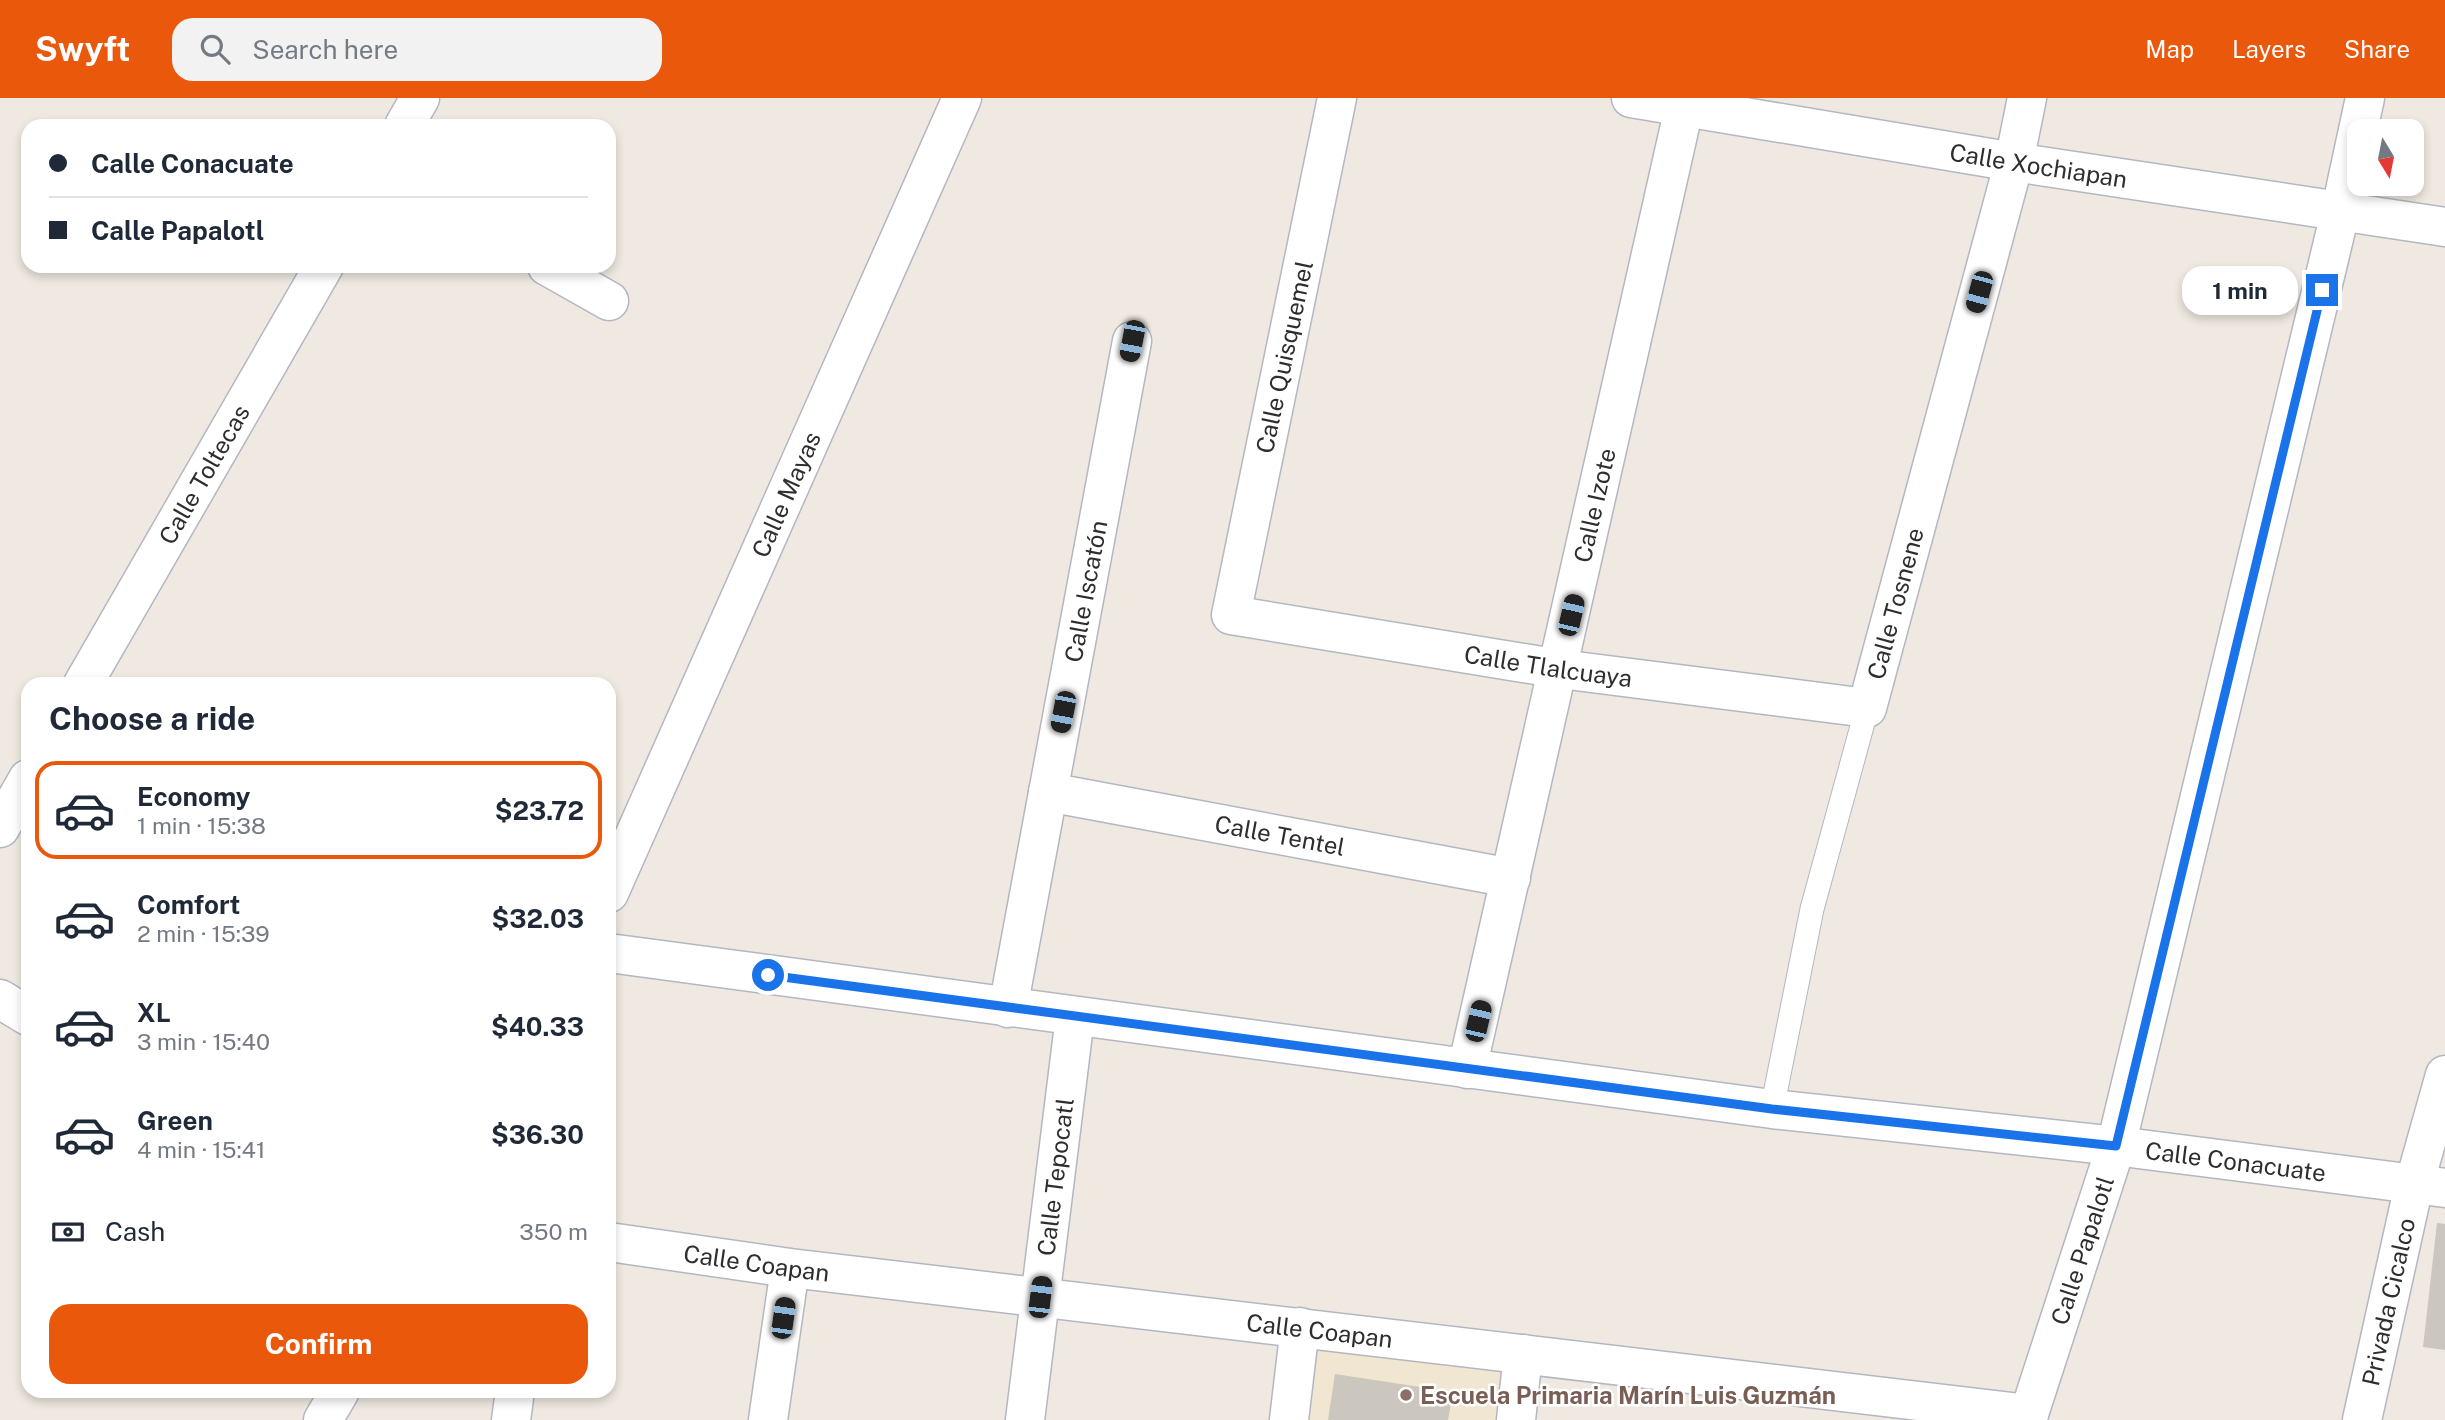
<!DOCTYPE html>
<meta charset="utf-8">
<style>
:root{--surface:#fff;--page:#f2f2f3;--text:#1f2937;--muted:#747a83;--line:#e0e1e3;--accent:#ea580c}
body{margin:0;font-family:"Public Sans",sans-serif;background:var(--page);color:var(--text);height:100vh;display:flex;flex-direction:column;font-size:26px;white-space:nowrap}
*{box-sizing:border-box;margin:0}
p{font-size:23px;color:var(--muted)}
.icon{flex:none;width:38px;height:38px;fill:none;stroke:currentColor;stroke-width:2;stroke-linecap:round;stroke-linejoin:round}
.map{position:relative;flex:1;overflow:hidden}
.details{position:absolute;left:21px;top:579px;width:595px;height:721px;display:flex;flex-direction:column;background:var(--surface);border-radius:21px;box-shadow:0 4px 10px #0003}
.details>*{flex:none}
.top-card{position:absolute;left:21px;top:21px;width:595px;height:154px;border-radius:21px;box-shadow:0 4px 10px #0003;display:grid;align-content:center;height:154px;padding:0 28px;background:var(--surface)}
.needle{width:46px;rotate:170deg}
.tools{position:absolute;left:2347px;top:21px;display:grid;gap:14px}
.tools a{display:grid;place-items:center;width:77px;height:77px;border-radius:14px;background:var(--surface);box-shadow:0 4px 10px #0003;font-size:35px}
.end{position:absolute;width:32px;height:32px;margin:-16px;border:9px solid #1a73e8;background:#fff;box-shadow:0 0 0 4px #fff}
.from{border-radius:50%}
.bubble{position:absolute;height:49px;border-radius:21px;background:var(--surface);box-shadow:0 4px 10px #0003;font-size:23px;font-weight:700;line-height:49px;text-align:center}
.car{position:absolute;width:21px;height:42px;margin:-21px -10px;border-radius:9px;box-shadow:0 0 5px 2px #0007;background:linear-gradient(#222 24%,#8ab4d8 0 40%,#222 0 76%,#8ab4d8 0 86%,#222 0)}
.top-card b{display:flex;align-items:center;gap:24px;height:66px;font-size:26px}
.top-card b+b{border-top:2px solid var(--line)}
.top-card i{width:18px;height:18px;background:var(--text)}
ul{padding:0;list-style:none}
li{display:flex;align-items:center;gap:21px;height:98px;margin:0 14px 10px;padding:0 14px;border:4px solid transparent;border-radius:21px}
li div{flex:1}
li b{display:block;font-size:26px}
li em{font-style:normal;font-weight:700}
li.active{border-color:var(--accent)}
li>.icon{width:63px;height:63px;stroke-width:1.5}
h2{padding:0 28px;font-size:32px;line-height:84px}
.pay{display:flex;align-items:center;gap:18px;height:77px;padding:0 28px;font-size:26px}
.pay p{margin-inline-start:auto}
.action{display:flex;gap:14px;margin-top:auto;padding:14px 28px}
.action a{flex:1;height:80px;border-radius:21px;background:var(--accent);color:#fff;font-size:28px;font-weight:700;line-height:80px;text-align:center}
header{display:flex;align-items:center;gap:42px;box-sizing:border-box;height:98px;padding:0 35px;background:var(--accent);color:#fff}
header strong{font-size:33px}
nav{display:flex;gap:38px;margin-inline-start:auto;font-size:24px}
.search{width:490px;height:63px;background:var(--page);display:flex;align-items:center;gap:18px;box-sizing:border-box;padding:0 24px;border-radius:21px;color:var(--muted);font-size:26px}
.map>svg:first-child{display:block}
.education{fill:#f0e6d1}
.building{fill:#cbc7bf}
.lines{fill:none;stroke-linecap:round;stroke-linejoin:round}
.lane-casing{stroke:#b4b7c1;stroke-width:25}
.street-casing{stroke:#b4b7c1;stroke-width:41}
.secondary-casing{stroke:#b4b7c1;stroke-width:41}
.lane{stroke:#fff;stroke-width:23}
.street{stroke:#fff;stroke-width:38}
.secondary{stroke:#fff;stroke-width:38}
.route{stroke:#1a73e8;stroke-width:9}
.education-dot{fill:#8d6e63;stroke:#fff;stroke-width:2.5}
.labels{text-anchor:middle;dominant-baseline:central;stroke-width:5;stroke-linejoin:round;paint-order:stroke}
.street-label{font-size:24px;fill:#2e2e2e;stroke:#fff}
.education-label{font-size:24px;font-weight:bold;fill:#785e54;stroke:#fff;text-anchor:start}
</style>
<header>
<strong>Swyft</strong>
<div class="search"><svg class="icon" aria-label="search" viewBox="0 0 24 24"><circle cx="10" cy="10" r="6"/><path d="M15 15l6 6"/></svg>Search here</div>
<nav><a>Map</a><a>Layers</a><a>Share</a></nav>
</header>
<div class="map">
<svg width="2445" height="1322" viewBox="0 0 2445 1322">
<rect width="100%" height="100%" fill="#efe9e1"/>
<path class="education" d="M1314 1252 1505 1272 1500 1322H1307Z"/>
<path class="building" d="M2437 1125 2445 1126V1252L2423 1249Z
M1335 1276 1453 1294 1448 1322H1328Z"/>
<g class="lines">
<defs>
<path id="lane" d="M1772 1011 1812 811 1867 610"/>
<g id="street">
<path id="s1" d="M1337 0 1231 517 1560 571 1867 610 2014 64 2027 0"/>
<path id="s2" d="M1631 0 2014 64 2445 129"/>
<path d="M547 168 609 203"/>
<path id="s3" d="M1048 694 1511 780"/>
<path id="s4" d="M609 795 962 0"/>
<path id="s5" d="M609 855 1772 1011 2116 1048 2445 1090"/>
<path id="s6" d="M1008 910 1132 243"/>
<path id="s7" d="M1467 971 1684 10"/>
<path id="s8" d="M2029 1316 2116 1048 2341 111 2365 0"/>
<path d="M323 1322 340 1293"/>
<path d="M511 1322 515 1293"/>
<path d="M768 1322 790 1170"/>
<path id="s9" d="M1025 1322 1075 919"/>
<path d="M1289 1322 1300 1229"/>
<path d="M1516 1322 1523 1256"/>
<path id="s10" d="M2362 1322 2414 1087 2445 977"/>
</g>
<g id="secondary">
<path d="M404 28 420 0"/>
<path id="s11" d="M83 586 324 168"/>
<path d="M0 730 28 681"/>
<path d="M0 901 28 918"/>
<path id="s12" d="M609 1144 790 1170 2029 1316"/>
</g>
</defs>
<use href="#lane" class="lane-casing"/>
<use href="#street" class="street-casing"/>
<use href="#secondary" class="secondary-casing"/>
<use href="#lane" class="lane"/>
<use href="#street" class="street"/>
<use href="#secondary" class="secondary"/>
</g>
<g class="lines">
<path class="route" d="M768 877 1772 1011 2116 1048 2322 192"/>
</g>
<circle class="education-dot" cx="1406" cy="1297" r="7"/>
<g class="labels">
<g class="street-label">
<text stroke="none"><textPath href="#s2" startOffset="413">Calle Xochiapan</textPath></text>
<text transform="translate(1284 259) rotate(-78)">Calle Quisquemel</text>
<text stroke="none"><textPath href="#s11" startOffset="242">Calle Toltecas</textPath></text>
<text stroke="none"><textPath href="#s4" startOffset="436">Calle Mayas</textPath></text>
<text stroke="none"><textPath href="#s7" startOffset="578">Calle Izote</textPath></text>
<text stroke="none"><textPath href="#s6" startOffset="424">Calle Iscatón</textPath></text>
<text stroke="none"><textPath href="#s1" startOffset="1279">Calle Tosnene</textPath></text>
<text stroke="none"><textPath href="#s1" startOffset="849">Calle Tlalcuaya</textPath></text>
<text stroke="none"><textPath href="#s3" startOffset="236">Calle Tentel</textPath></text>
<text stroke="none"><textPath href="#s5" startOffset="1640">Calle Conacuate</textPath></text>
<text stroke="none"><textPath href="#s9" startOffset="245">Calle Tepocatl</textPath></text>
<text stroke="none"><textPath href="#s8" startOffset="172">Calle Papalotl</textPath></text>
<text stroke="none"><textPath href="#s12" startOffset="149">Calle Coapan</textPath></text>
<text stroke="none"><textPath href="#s10" startOffset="121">Privada Cicalco</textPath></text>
<text stroke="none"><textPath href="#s12" startOffset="716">Calle Coapan</textPath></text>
</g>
<g class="education-label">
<text x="1420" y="1297">Escuela Primaria Marín Luis Guzmán</text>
</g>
</g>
</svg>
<div class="tools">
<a><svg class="needle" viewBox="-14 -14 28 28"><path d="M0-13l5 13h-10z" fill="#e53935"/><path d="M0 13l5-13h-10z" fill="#747a83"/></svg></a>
</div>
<i class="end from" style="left:768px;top:877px"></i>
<i class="end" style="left:2322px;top:192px"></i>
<div class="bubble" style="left:2182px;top:168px;width:116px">1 min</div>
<i class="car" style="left:1979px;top:194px;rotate:195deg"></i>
<i class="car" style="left:1132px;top:243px;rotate:191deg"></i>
<i class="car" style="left:1571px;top:517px;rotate:13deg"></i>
<i class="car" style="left:1063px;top:614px;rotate:191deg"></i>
<i class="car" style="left:1478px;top:923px;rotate:13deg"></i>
<i class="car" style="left:1040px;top:1199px;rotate:7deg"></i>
<i class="car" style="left:783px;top:1220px;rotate:8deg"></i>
<div class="top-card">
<b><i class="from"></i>Calle Conacuate</b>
<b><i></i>Calle Papalotl</b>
</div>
<section class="details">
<h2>Choose a ride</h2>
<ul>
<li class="active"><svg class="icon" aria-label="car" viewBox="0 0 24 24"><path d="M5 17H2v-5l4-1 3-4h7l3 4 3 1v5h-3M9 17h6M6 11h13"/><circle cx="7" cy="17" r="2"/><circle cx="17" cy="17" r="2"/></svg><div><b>Economy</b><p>1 min · 15:38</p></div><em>$23.72</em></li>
<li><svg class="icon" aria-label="car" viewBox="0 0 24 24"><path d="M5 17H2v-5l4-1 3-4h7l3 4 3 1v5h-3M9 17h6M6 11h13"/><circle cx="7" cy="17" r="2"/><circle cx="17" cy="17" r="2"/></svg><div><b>Comfort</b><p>2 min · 15:39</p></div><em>$32.03</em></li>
<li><svg class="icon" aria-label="car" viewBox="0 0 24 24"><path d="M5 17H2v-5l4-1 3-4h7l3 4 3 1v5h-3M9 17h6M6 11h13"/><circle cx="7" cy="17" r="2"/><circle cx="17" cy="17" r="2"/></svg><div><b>XL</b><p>3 min · 15:40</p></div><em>$40.33</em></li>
<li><svg class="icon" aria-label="car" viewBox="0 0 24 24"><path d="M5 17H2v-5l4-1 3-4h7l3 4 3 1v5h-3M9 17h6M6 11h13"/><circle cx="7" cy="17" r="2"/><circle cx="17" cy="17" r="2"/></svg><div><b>Green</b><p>4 min · 15:41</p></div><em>$36.30</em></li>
</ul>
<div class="pay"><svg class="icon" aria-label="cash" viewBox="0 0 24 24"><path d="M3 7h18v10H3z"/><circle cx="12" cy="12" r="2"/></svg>Cash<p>350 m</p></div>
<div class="action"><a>Confirm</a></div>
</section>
</div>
